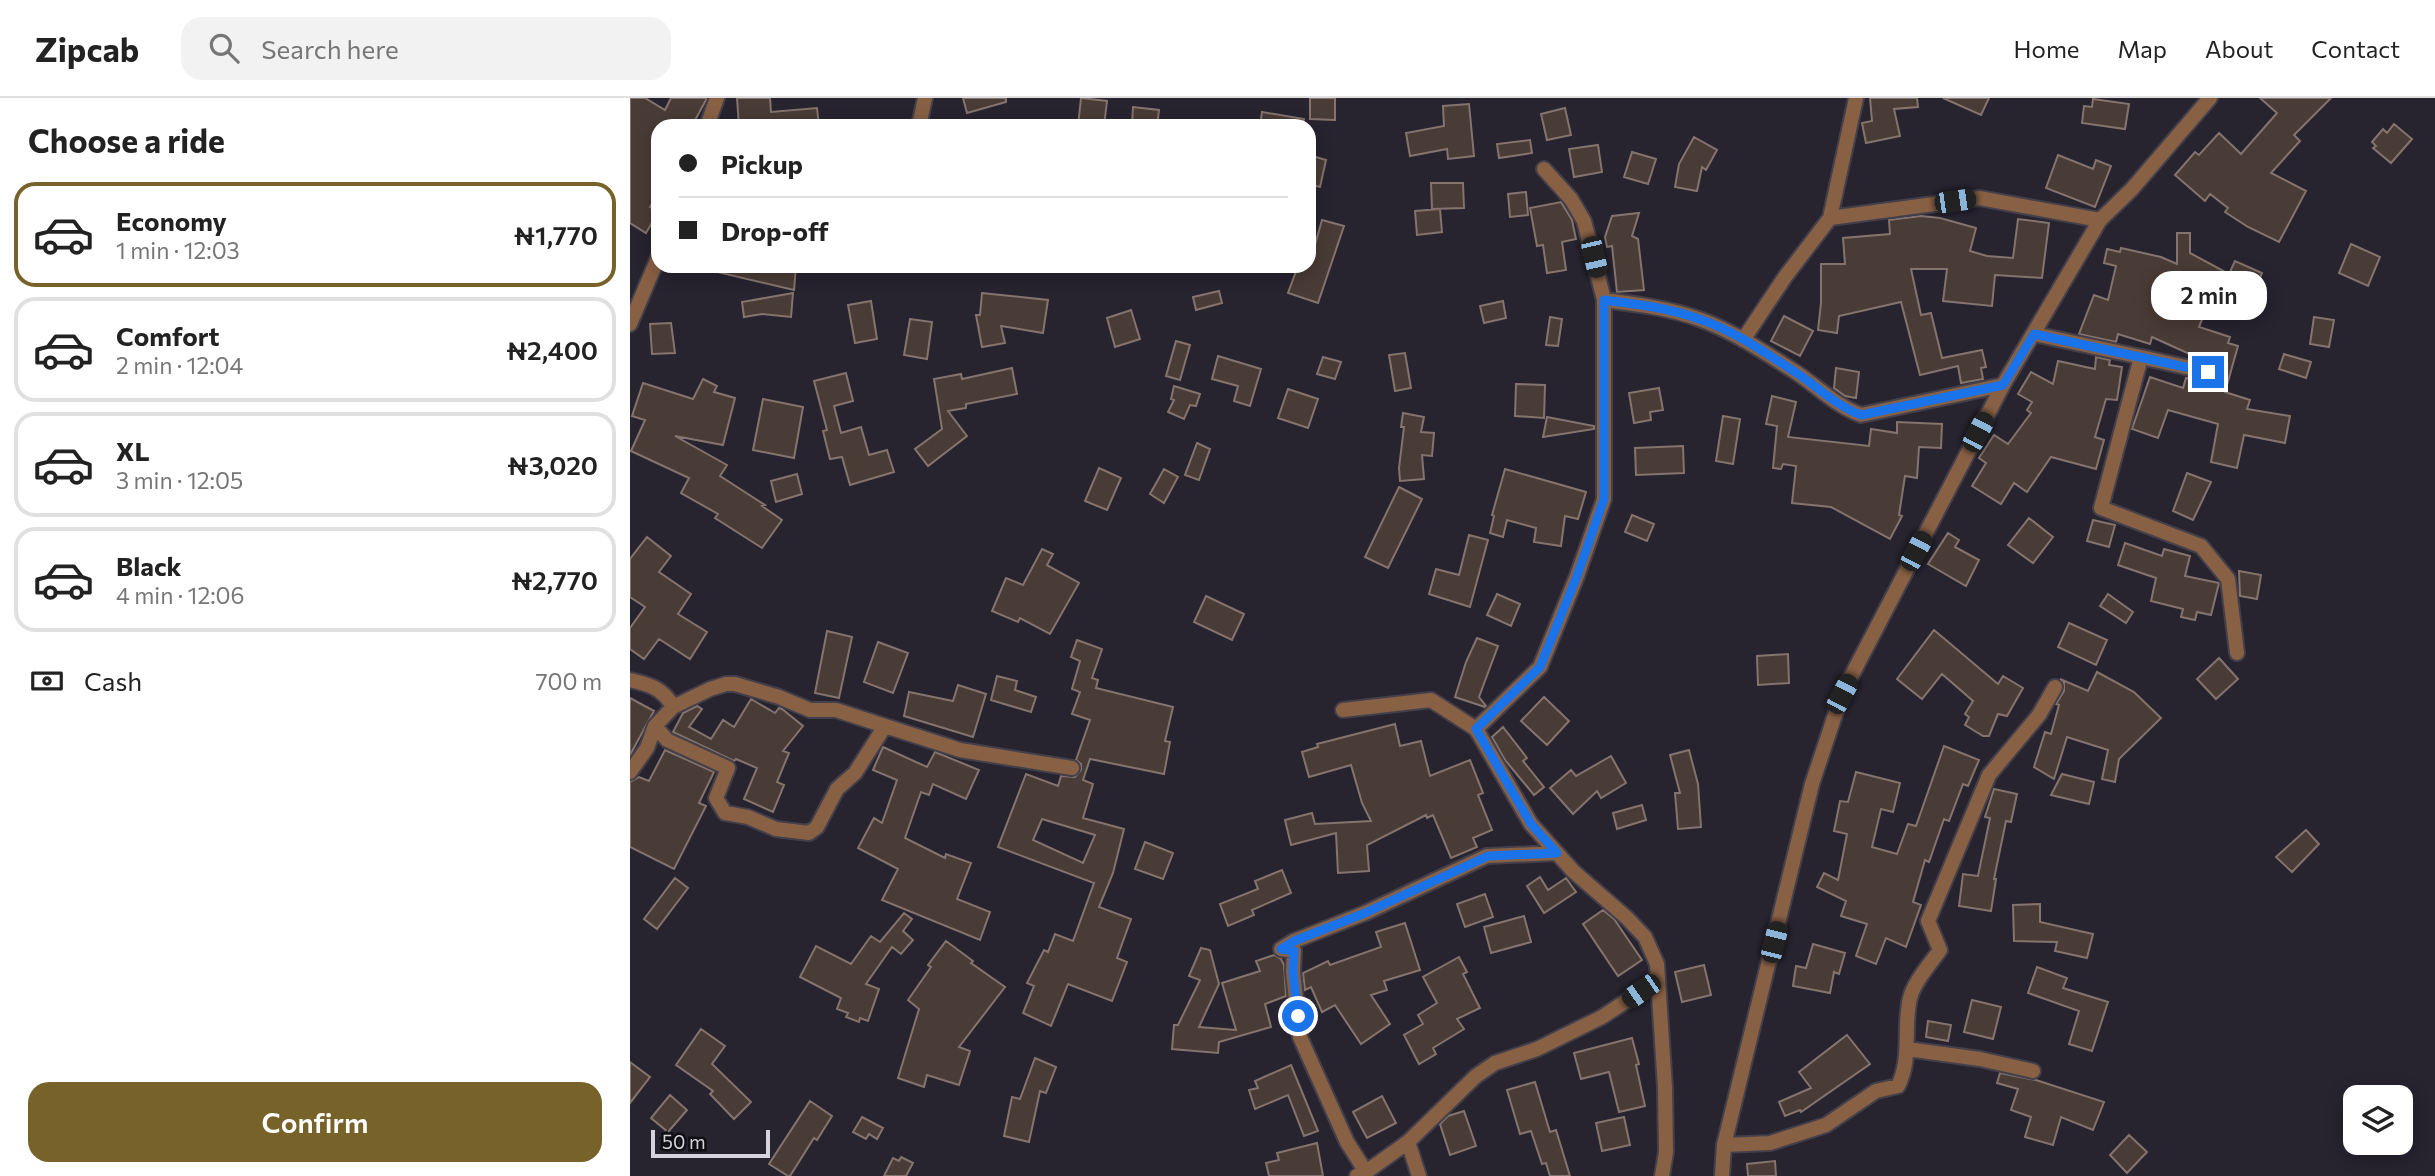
<!DOCTYPE html>
<meta charset="utf-8">
<style>
:root{--surface:#fff;--page:#f2f2f2;--text:#222;--muted:#767676;--line:#e0e0e0;--accent:#77622a}
body{margin:0;font-family:Commissioner,sans-serif;background:var(--page);color:var(--text);height:100vh;display:flex;flex-direction:column;font-size:26px;white-space:nowrap}
*{box-sizing:border-box;margin:0}
p{font-size:23px;color:var(--muted)}
.icon{flex:none;width:38px;height:38px;fill:none;stroke:currentColor;stroke-width:2;stroke-linecap:round;stroke-linejoin:round}
.map{position:relative;flex:1;overflow:hidden}
.side{display:flex;flex-direction:column;background:var(--surface);width:630px}
.side>*{flex:none}
.top-card{position:absolute;left:21px;top:21px;width:665px;height:154px;border-radius:21px;box-shadow:0 4px 18px #0003;display:grid;align-content:center;height:154px;padding:0 28px;background:var(--surface)}
.controls{position:absolute;left:1713px;top:987px;display:grid;gap:14px}
.controls a{display:grid;place-items:center;width:70px;height:70px;border-radius:14px;background:var(--surface);box-shadow:0 4px 18px #0003;font-size:35px}
.scale{position:absolute;left:21px;bottom:18px;width:119px;box-sizing:border-box;padding-left:7px;border:4px solid #d6d3dc;border-top:0;font-size:19px;line-height:24px;white-space:nowrap;color:#d6d3dc;-webkit-text-stroke:5px #0f0e13;paint-order:stroke}
.end{position:absolute;width:32px;height:32px;margin:-16px;border:9px solid #1a73e8;background:#fff;box-shadow:0 0 0 4px #fff}
.from{border-radius:50%}
.bubble{position:absolute;height:49px;border-radius:21px;background:var(--surface);box-shadow:0 4px 18px #0003;font-size:23px;font-weight:600;line-height:49px;text-align:center}
.car{position:absolute;width:21px;height:42px;margin:-21px -10px;border-radius:9px;box-shadow:0 0 5px 2px #0007;background:linear-gradient(#222 24%,#8ab4d8 0 40%,#222 0 76%,#8ab4d8 0 86%,#222 0)}
.top-card b{display:flex;align-items:center;gap:24px;height:66px;font-size:26px}
.top-card b+b{border-top:2px solid var(--line)}
.top-card i{width:18px;height:18px;background:var(--text)}
ul{padding:0;list-style:none}
li{display:flex;align-items:center;gap:21px;height:105px;margin:0 14px 10px;padding:0 14px;border:4px solid var(--line);border-radius:21px}
li div{flex:1}
li b{display:block;font-size:26px}
li em{font-style:normal;font-weight:600}
li.selected{border-color:var(--accent)}
li>.icon{width:63px;height:63px;stroke-width:1.5}
h2{padding:0 28px;font-size:32px;line-height:84px}
.pay{display:flex;align-items:center;gap:18px;height:77px;padding:0 28px;font-size:26px}
.pay p{margin-inline-start:auto}
.cta{display:flex;gap:14px;margin-top:auto;padding:14px 28px}
.cta a{flex:1;height:80px;border-radius:21px;background:var(--accent);color:#fff;font-size:28px;font-weight:600;line-height:80px;text-align:center}
header{display:flex;align-items:center;gap:42px;box-sizing:border-box;height:98px;padding:0 35px;background:var(--surface);border-bottom:2px solid var(--line)}
header strong{font-size:33px}
nav{display:flex;gap:38px;margin-inline-start:auto;font-size:24px}
.search{width:490px;height:63px;background:var(--page);display:flex;align-items:center;gap:18px;box-sizing:border-box;padding:0 24px;border-radius:21px;color:var(--muted);font-size:26px}
main{display:flex;flex:1;min-height:0}
.map>svg:first-child{display:block}
.building{fill:#493b35;stroke:#84746d;stroke-width:2;fill-rule:evenodd}
.lines{fill:none;stroke-linecap:round;stroke-linejoin:round}
.minor-casing{stroke:#433f4b;stroke-width:18}
.tertiary-casing{stroke:#433f4b;stroke-width:18}
.minor{stroke:#886044;stroke-width:14}
.tertiary{stroke:#886044;stroke-width:14}
.route{stroke:#1a73e8;stroke-width:9}
</style>
<header>
<strong>Zipcab</strong>
<div class="search"><svg class="icon" aria-label="search" viewBox="0 0 24 24"><circle cx="10" cy="10" r="6"/><path d="M15 15l6 6"/></svg>Search here</div>
<nav><a>Home</a><a>Map</a><a>About</a><a>Contact</a></nav>
</header>
<main>
<section class="side">
<h2>Choose a ride</h2>
<ul>
<li class="selected"><svg class="icon" aria-label="car" viewBox="0 0 24 24"><path d="M5 17H2v-5l4-1 3-4h7l3 4 3 1v5h-3M9 17h6M6 11h13"/><circle cx="7" cy="17" r="2"/><circle cx="17" cy="17" r="2"/></svg><div><b>Economy</b><p>1 min · 12:03</p></div><em>₦1,770</em></li>
<li><svg class="icon" aria-label="car" viewBox="0 0 24 24"><path d="M5 17H2v-5l4-1 3-4h7l3 4 3 1v5h-3M9 17h6M6 11h13"/><circle cx="7" cy="17" r="2"/><circle cx="17" cy="17" r="2"/></svg><div><b>Comfort</b><p>2 min · 12:04</p></div><em>₦2,400</em></li>
<li><svg class="icon" aria-label="car" viewBox="0 0 24 24"><path d="M5 17H2v-5l4-1 3-4h7l3 4 3 1v5h-3M9 17h6M6 11h13"/><circle cx="7" cy="17" r="2"/><circle cx="17" cy="17" r="2"/></svg><div><b>XL</b><p>3 min · 12:05</p></div><em>₦3,020</em></li>
<li><svg class="icon" aria-label="car" viewBox="0 0 24 24"><path d="M5 17H2v-5l4-1 3-4h7l3 4 3 1v5h-3M9 17h6M6 11h13"/><circle cx="7" cy="17" r="2"/><circle cx="17" cy="17" r="2"/></svg><div><b>Black</b><p>4 min · 12:06</p></div><em>₦2,770</em></li>
</ul>
<div class="pay"><svg class="icon" aria-label="cash" viewBox="0 0 24 24"><path d="M3 7h18v10H3z"/><circle cx="12" cy="12" r="2"/></svg>Cash<p>700 m</p></div>
<div class="cta"><a>Confirm</a></div>
</section>
<div class="map">
<svg width="1805" height="1078" viewBox="0 0 1805 1078">
<rect width="100%" height="100%" fill="#27232f"/>
<path class="building" d="M0 0H15L35 12 41 0H77L62 28H28V96L20 109 28 114 16 135 0 125Z
M107 0H140L141 14 187 10 189 28H109Z
M333 0H376V4L337 15Z
M451 0 477 3 474 28H448Z
M680 0H705V22L680 21Z
M1240 0H1287L1288 9 1264 11 1270 38 1236 45 1232 25 1242 23Z
M1313 0H1359L1351 17Z
M1630 0H1701L1664 37 1670 43 1641 75 1676 93 1649 144 1618 129 1595 114 1598 110 1580 96 1575 103 1545 77 1565 54 1569 57 1589 35 1611 56 1647 15Z
M1463 1 1499 6 1495 31 1452 25 1454 8 1462 9Z
M839 6 844 58 818 61 817 51 780 58 776 35 814 28 813 8Z
M503 9 529 12 527 28H502Z
M935 10 941 37 917 42 911 16Z
M632 14 674 21 673 28H630Z
M1764 26 1782 41 1761 65 1743 50 1746 48 1742 44 1753 31 1757 35Z
M1064 39 1087 52 1076 72 1072 69 1067 93 1045 89 1049 66Z
M900 42 902 55 869 60 867 46Z
M968 47 972 74 944 79 939 51Z
M1002 54 1026 61 1018 86 994 79Z
M679 57 696 62 690 89 679 86Z
M1428 57 1463 71 1466 62 1481 68 1465 109 1416 90Z
M801 85H833L834 110 802 111Z
M896 94 898 117 880 119 878 96Z
M931 104 942 122 946 141 932 144 936 172 917 175 913 147 907 148 900 110Z
M810 111 812 134 787 137 785 113Z
M1009 115 1002 138 1008 141 1014 192 987 194 982 148 977 149 975 139 982 118Z
M1291 118 1310 120 1346 130 1340 153 1357 158 1383 160 1388 121 1419 125 1412 180 1365 177 1362 208 1313 203 1317 171H1281L1291 217 1301 215 1312 260 1352 252 1356 269 1351 270 1353 281 1331 285 1328 268 1290 277 1271 204 1209 218 1207 235 1188 232 1191 205V166H1215L1213 140 1260 136 1259 122Z
M692 122 714 128 688 205 658 195 668 168H679Z
M1547 135H1560V155L1599 176 1605 163 1632 175 1613 219 1579 204 1569 229 1600 239 1598 245 1608 248 1595 294 1620 302 1617 311 1660 318 1655 345 1614 337 1607 370 1581 364 1588 326 1538 312 1528 340 1502 331 1520 279 1553 290 1556 280 1571 284V282L1580 283 1585 281 1587 275 1584 267 1522 239 1520 246 1488 236 1486 244 1449 236 1464 197 1478 202 1486 168 1474 165 1477 151 1490 154 1491 150 1531 159 1547 166Z
M1721 146 1750 159 1738 188 1709 175Z
M84 168H166L164 192 83 173Z
M589 193 592 205 566 212 563 199Z
M163 195 161 219 132 216 114 219 112 204Z
M352 195 418 202 413 235 371 228 375 245 352 249 346 217H350Z
M241 203 247 241 225 245 218 207Z
M873 203 876 220 854 225 850 208Z
M501 212 510 241 485 249 477 220Z
M1154 218 1183 233 1170 258 1141 243Z
M920 219 932 221 928 248 916 247Z
M1684 219 1704 222 1699 249 1680 246Z
M280 221 302 224 297 261 274 257Z
M41 225 45 255 22 256 20 226Z
M546 243 560 247 550 282 536 278Z
M775 255 781 290 765 293 759 257Z
M1654 256 1681 264 1676 280 1649 271Z
M588 258 631 271 620 308 604 303 608 288 582 281Z
M693 259 711 264 705 281 687 276Z
M1466 259 1480 262 1479 267 1492 269 1487 302 1476 301 1465 339 1474 342 1466 371 1421 359 1397 394 1384 385 1371 406 1342 388 1356 365 1349 360 1364 337 1378 346 1401 315 1397 312 1402 304 1388 296 1401 274 1423 286 1428 263 1465 271Z
M382 270 387 296 336 306V310L318 313 337 338 298 368 285 351 312 331 304 281 331 276 332 281Z
M1206 270 1229 274 1226 300 1215 298 1204 290Z
M216 275 223 303 204 308 211 335 231 329 239 357 257 352 264 374 220 387 212 359 200 361 193 333 197 332 184 283Z
M73 281 87 288 84 294 105 300 93 347 45 338 97 367 90 378 135 407 132 408 152 422 132 450 85 420 88 416 51 395 59 380 1 353 15 322 2 318 13 285 63 301Z
M886 286 915 287 914 320 885 318Z
M544 288 570 296 566 308 560 307 554 321 538 314 544 302 541 301Z
M1029 290 1033 312 1020 314 1021 322 1004 325 999 295Z
M658 291 688 301 678 330 648 320Z
M1142 298 1166 304 1158 339 1239 348 1241 331 1267 335V324L1312 326 1311 350 1289 349 1287 380 1275 378 1269 417 1272 418 1260 441 1201 409 1162 405 1166 368 1153 366 1151 371 1143 370 1147 328 1136 326Z
M133 301 173 309 164 360 123 352Z
M773 315 794 319 791 334 804 335 802 358 792 357 794 381 770 383 769 370 774 329H771Z
M1093 318 1110 321 1103 366 1086 363Z
M917 319 964 328V331L913 339Z
M567 345 580 351 569 382 555 377Z
M1053 348 1054 375 1006 377 1005 350Z
M469 370 491 380 477 412 455 403Z
M534 371 548 379 534 405 520 396Z
M875 371 956 394 948 421 935 418 931 448 904 444 906 430 877 422 873 439 860 435 864 418 862 417Z
M1557 375 1581 384 1563 422 1543 413Z
M167 376 172 396 146 404 141 383Z
M769 389 792 401 758 470 735 459Z
M1002 417 1024 426 1017 443 995 434Z
M1399 420 1423 439 1403 465 1378 447Z
M1463 422 1485 427 1479 449 1457 443Z
M1318 435 1329 442 1325 449 1349 462 1336 488 1298 466Z
M839 437 858 442 840 509 799 496 806 471 829 477Z
M17 439 41 458 29 474 61 496 48 516 77 534 60 561 29 541 14 561 0 551V530L15 509 0 499V461Z
M1495 445 1532 458 1534 451 1560 458 1555 478 1589 485 1581 517 1567 514 1565 522 1551 519 1553 511 1521 503 1526 480 1488 467Z
M412 451 423 456 417 467 449 485 420 536 390 520 388 524 362 513 376 480 393 487Z
M1609 473 1631 477 1627 501 1610 498Z
M867 496 890 506 881 528 857 517Z
M1478 496 1503 514 1496 525 1470 508Z
M576 498 614 516 602 542 564 524Z
M1439 525 1477 542 1466 567 1428 549Z
M1304 532 1368 586 1373 578 1393 590 1377 618 1368 616 1359 638H1353L1335 627 1339 619 1335 616 1343 603 1312 576 1292 601 1267 581Z
M197 533 222 539 209 600 185 595Z
M847 540 868 548 849 599 856 608 855 609 825 599 836 564Z
M447 542 472 551 462 580 468 582 466 590 543 609 535 643 540 644 534 676 460 661 453 682 463 686 453 720 494 731 483 775 469 809 501 821 487 860 497 864 482 903 438 886 421 928 393 915 404 888 397 885 414 852 418 854 425 836 443 843 464 785 368 749 396 676 428 688 431 678 445 679 451 672V666L446 662 460 622 442 616 450 594 442 591 450 563 441 559ZM412 721 465 737 453 765 403 742Z
M248 544 278 555 263 595 234 584Z
M1158 556 1159 585 1128 587 1127 558Z
M1589 560 1608 581 1586 601 1567 581Z
M1467 574 1504 594 1531 620 1489 661 1485 684 1472 681 1478 652 1437 639 1424 681 1404 669 1415 634 1421 636 1429 607 1426 606 1434 593V585L1430 581 1458 593Z
M367 578 387 583 385 592 406 599 401 614 361 602Z
M328 587 356 596 343 639 274 618 279 594 323 603Z
M914 599 939 623 917 647 891 623Z
M0 600 24 613 0 657Z
M121 601 145 615 149 610 152 611 173 628 153 653 159 655 147 684 154 687 143 714 114 701 127 670 106 661 104 663 43 634 53 615 67 608 72 611 59 629 81 641 93 622 104 629Z
M765 626 770 648 791 643 800 678 840 662 853 695 848 697 862 732 843 740 847 749 821 760 803 717 797 720 796 717 737 747 739 773 708 775 706 735 661 747 655 722 682 715 685 726 741 723 732 705 721 667 679 679 672 654 688 649 687 646Z
M873 629 897 660 893 663 914 689 904 697 875 662 862 639Z
M1314 648 1349 662 1338 688 1333 686 1319 723 1314 721 1299 764 1295 762 1283 804 1291 807 1276 849 1256 840 1246 866 1226 858 1237 826 1211 818 1216 803 1187 789 1194 775 1208 782 1217 736 1204 733 1210 703 1218 704 1226 674 1270 685 1263 714 1251 711 1242 749 1267 756 1278 726 1286 728Z
M253 649 297 669 305 654 349 672 336 701 303 686 299 697 291 694 275 740 315 760 316 756 341 765 327 801 360 814 350 842 252 802 268 771 228 750 244 720 252 725 267 682 243 672Z
M35 652 84 674 69 705 76 708 44 771 0 749V684L9 679 19 683Z
M1059 652 1068 686 1071 729 1048 731 1045 695H1050L1040 657Z
M981 658 996 685 971 700 967 693 943 716 920 690 941 672 946 678Z
M1432 676 1464 684 1459 706 1421 697Z
M1364 691 1387 696 1381 724 1376 723 1364 781H1366L1361 813 1329 808 1333 776 1348 778 1360 720 1355 719Z
M1012 707 1016 722 987 731 983 715Z
M1676 732 1689 746 1662 774 1646 759Z
M515 744 543 755 533 781 505 771Z
M652 772 661 795 622 812 624 817 598 828 590 806 628 791 625 783Z
M910 779 918 792 936 780 946 794 914 815 897 788Z
M45 780 58 790 27 831 14 821Z
M855 796 863 819 835 829 827 806Z
M1410 806V824L1463 836 1457 860 1425 853 1427 844 1384 843 1383 807Z
M973 812 984 821 1012 862 988 878 953 826Z
M274 815 282 821 273 833 283 842 271 856 262 849 236 886 249 891 238 923 230 920 229 924 216 919 218 915 207 911 211 900 170 879 186 848 221 866 241 838 250 844Z
M894 818 901 844 861 855 854 829Z
M775 825 790 872 754 883 757 892 741 897 760 926 731 946 705 907 692 914 681 889 675 892 673 875 698 863 700 867 751 849 746 834Z
M316 843 343 863 341 865 375 889 329 949 340 953 329 987 297 977 294 989 268 980 289 911 278 902 301 869 298 867Z
M1183 846 1215 855 1209 876 1204 874 1200 895 1163 888 1166 868 1176 870Z
M571 850 580 852 589 886 569 929 606 932 592 885 630 873 626 863 644 857 651 861 654 867 656 898 635 906 641 929 589 944 588 955 542 951 544 927H548L570 882 559 878Z
M829 859 837 874 833 876 850 910 827 921 834 931 803 950 806 956 789 966 774 937 793 926 788 917 807 905 793 879Z
M1074 867 1081 897 1052 904 1045 874Z
M1407 869 1437 880 1433 890 1478 904 1462 953 1439 946 1449 913 1398 895Z
M1342 902 1371 909 1363 941 1334 934Z
M1298 923 1321 927 1318 943 1296 939Z
M71 931 95 948 82 966 121 1004 104 1021 80 996 83 993 46 967Z
M1217 937 1240 966 1171 1014 1170 1012 1155 1018 1149 1004 1181 990 1169 974Z
M1002 940 1009 966 1006 967 1015 1008 989 1014 979 974 951 981 944 955Z
M405 960 426 969 416 995 410 993 399 1044 374 1038 382 999 390 1001Z
M0 964 20 979 0 1005Z
M661 967 688 1033 674 1038 658 997 625 1011 619 992 628 990 625 983Z
M1370 975 1406 982 1474 1004 1463 1032 1431 1019 1423 1047 1395 1039 1401 1019 1381 1012 1388 991 1367 985Z
M905 984 920 1034 926 1032 940 1078H920L916 1065 912 1066 901 1033 890 1036 877 992Z
M40 997 57 1012 38 1034 21 1020Z
M752 998 766 1025 737 1040 723 1014Z
M180 1003 202 1018 187 1042 184 1040 160 1078H158L139 1066Z
M834 1013 846 1048 820 1057 810 1026 818 1018Z
M232 1019 253 1030 247 1041 239 1036 236 1041 223 1034Z
M994 1019 1000 1047 972 1053 966 1025Z
M1499 1037 1517 1054 1497 1075 1480 1057Z
M687 1045 693 1078H639L636 1065 649 1062 647 1055Z
M271 1059 283 1065 276 1078H254L263 1060 269 1063Z
M1145 1063 1146 1078H1118L1117 1066Z"/>
<g class="lines">
<defs>
<path id="minor" d="M1226 0 1200 120 1349 100 1470 122
M77 28 87 0
M289 28 295 0
M914 71 941 101 954 123 974 202V401L947 478 910 569 846 631 901 726 943 773 997 820 1015 839 1027 866 1035 990 1036 1054 1032 1078
M974 202C1006 206 1039 210 1069 221 1103 233 1134 254 1164 273 1187 288 1206 308 1231 317L1373 287
M0 226 28 160
M1404 236 1511 259 1471 410 1571 448 1598 481 1607 555
M1113 242 1155 179 1200 120
M1511 259 1578 274
M0 582C19 586 34 591 43 609L25 628 17 650 0 674
M43 609 80 591 96 586H105L149 599 180 612H206L255 628
M713 612 801 602 846 631
M25 628 37 642 98 670 86 700 95 715 118 719 146 731 179 735 187 729 207 691 225 675 255 628 330 652 442 670
M1277 951 1350 961 1403 973
M778 1044 789 1078
M1094 1047 1140 1045 1196 1027 1246 993 1268 988C1282 960 1273 930 1280 900 1284 884 1300 866 1310 852L1298 823 1359 677 1409 617 1425 589
M736 1074 717 1044 670 939 663 874 664 853 651 851 664 843 735 815 857 758 927 755
M727 1078 736 1074 778 1044 846 978 865 965 907 951 972 919 1028 882"/>
<path id="tertiary" d="M1092 1078 1094 1047 1182 686 1212 596 1373 287 1470 122 1502 91 1580 0"/>
</defs>
<use href="#minor" class="minor-casing"/>
<use href="#tertiary" class="tertiary-casing"/>
<use href="#minor" class="minor"/>
<use href="#tertiary" class="tertiary"/>
</g>
<g class="lines">
<path class="route" d="M668 918 663 874 664 853 651 851 664 843 735 815 858 758 927 755 901 726 846 631 910 569 947 478 974 401V202C1006 206 1039 210 1069 221 1105 233 1137 256 1168 276 1189 290 1208 309 1231 317L1373 287 1404 236 1578 274"/>
</g>
</svg>
<div class="controls">
<a><svg class="icon" aria-label="layers" viewBox="0 0 24 24"><path d="M12 4l9 5-9 5-9-5zM3 14l9 5 9-5"/></svg></a>
</div>
<div class="scale">50 m</div>
<i class="end from" style="left:668px;top:918px"></i>
<i class="end" style="left:1578px;top:274px"></i>
<div class="bubble" style="left:1521px;top:173px;width:116px">2 min</div>
<i class="car" style="left:1325px;top:103px;rotate:82deg"></i>
<i class="car" style="left:964px;top:159px;rotate:167deg"></i>
<i class="car" style="left:1348px;top:334px;rotate:28deg"></i>
<i class="car" style="left:1286px;top:453px;rotate:28deg"></i>
<i class="car" style="left:1212px;top:596px;rotate:28deg"></i>
<i class="car" style="left:1144px;top:844px;rotate:14deg"></i>
<i class="car" style="left:1011px;top:893px;rotate:235deg"></i>
<div class="top-card">
<b><i class="from"></i>Pickup</b>
<b><i></i>Drop-off</b>
</div>
</div>
</main>
